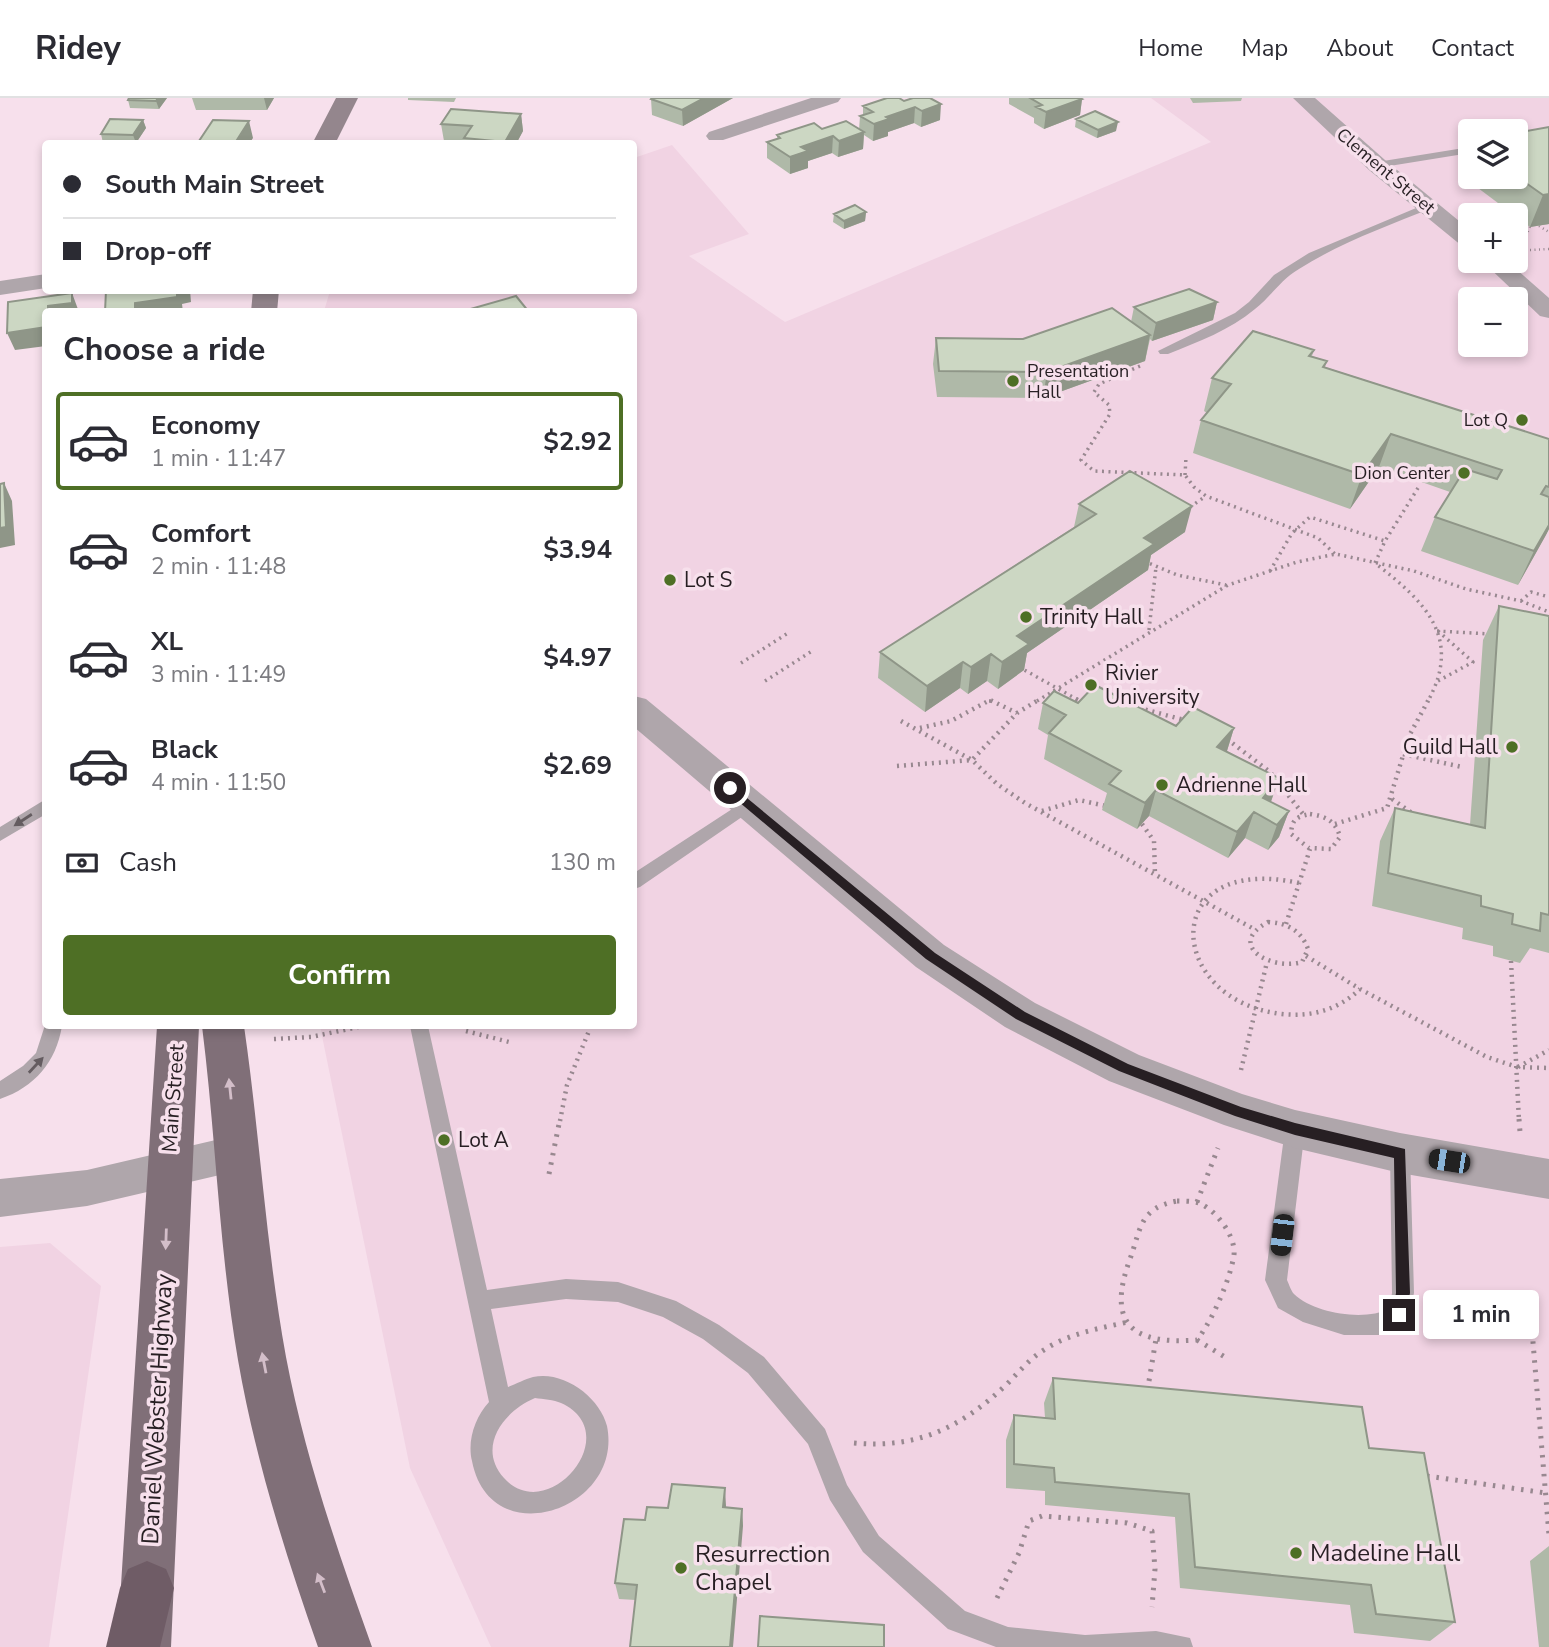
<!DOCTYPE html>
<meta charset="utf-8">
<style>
:root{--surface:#fff;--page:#f2f2f3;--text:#2b2b33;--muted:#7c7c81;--line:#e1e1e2;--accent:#4e6f25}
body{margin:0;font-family:"Nunito Sans",sans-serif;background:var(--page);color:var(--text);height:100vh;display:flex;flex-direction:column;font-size:26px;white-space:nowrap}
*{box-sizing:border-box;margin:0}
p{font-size:23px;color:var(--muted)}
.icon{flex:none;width:38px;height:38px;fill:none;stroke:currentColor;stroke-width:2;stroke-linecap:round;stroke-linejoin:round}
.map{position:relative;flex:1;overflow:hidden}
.drawer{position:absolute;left:42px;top:210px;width:595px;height:721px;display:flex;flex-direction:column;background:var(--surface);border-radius:7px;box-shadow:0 4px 10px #0003}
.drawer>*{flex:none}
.hud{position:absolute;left:42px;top:42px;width:595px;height:154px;border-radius:7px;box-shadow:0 4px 10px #0003;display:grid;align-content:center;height:154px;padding:0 21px;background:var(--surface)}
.controls{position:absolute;left:1458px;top:21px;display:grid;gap:14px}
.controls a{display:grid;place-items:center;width:70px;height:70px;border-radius:7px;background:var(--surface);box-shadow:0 4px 10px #0003;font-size:35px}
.end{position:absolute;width:32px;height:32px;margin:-16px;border:9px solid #271f23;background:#fff;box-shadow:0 0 0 4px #fff}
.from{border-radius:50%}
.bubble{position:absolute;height:49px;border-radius:7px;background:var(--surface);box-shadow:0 4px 10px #0003;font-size:23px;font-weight:700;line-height:49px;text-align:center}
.car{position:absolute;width:21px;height:42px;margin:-21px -10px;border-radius:9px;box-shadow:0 0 5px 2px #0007;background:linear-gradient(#222 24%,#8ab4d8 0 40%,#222 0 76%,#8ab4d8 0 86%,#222 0)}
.hud b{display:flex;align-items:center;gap:24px;height:66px;font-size:26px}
.hud b+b{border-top:2px solid var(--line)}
.hud i{width:18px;height:18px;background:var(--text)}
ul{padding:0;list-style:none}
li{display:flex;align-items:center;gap:21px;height:98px;margin:0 14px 10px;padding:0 7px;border:4px solid transparent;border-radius:7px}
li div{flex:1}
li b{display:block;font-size:26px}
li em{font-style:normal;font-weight:700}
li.current{border-color:var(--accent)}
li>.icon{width:63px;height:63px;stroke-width:1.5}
h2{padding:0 21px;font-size:32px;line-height:84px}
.pay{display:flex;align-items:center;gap:18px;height:77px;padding:0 21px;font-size:26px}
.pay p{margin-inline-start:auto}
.cta{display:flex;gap:14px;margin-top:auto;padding:14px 21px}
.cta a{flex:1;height:80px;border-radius:7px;background:var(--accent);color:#fff;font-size:28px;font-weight:700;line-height:80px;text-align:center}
header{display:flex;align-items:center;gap:42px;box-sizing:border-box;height:98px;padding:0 35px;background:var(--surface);border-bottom:2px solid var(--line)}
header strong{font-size:33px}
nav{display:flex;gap:38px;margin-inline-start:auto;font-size:24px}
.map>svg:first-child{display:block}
.built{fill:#f1d3e3;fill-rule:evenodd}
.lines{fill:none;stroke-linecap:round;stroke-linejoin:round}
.path-far3{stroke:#988890;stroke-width:2.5;stroke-dasharray:1 3.5;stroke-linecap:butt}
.path-far2{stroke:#988890;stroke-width:3.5;stroke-dasharray:2 4.5;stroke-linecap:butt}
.path-far1{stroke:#988890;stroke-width:4.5;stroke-dasharray:2 5;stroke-linecap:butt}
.path{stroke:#988890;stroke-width:5;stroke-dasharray:2.5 7;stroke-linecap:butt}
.service{fill:#afa6ab;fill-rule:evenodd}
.minor{fill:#afa6ab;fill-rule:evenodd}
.tertiary{fill:#afa6ab;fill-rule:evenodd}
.secondary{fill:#94868d;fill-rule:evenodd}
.primary{fill:#806f78;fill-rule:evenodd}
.motorway{fill:#6f5c66;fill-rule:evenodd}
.wall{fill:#afb9a8}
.shaded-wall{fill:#8f9688}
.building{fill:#ccd7c3;stroke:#8f9688;stroke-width:2}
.oneway{fill:#645c60}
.oneway2{fill:#d3bec9}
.route{fill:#271f23}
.poi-dot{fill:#4e6f25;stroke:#f7e0ec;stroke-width:2.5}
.labels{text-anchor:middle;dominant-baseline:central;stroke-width:7;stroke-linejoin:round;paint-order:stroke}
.far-street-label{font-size:18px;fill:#271f23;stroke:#f7e0ec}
.far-poi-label{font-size:18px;fill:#271f23;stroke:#f7e0ec;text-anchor:end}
.poi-label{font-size:21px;fill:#271f23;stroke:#f7e0ec;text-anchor:start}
.street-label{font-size:21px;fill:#271f23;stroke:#f7e0ec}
.near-street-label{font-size:24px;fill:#271f23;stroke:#f7e0ec}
.near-poi-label{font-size:24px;fill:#271f23;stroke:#f7e0ec;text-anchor:start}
</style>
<header>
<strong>Ridey</strong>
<nav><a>Home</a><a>Map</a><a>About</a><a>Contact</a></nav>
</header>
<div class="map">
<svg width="1549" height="1549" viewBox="0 0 1549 1549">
<rect width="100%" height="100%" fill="#f7e0ec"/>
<path class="built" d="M1151 0H1549V1549H491L410 1370 320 928H634V214L324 213 330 193 634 192V60L672 47 749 136 689 158 785 224 1211 44ZM1470 33H1516V79H1470ZM1470 117H1516V163H1470ZM1470 201H1516V247H1470Z
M50 1145 101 1188 49 1549H0V1149Z"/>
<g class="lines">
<path class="path-far3" d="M1516 124 1522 123
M1539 128 1549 134
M1522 146 1530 129
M1530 152 1549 151"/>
<path class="path-far2" d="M1140 268 1099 286 1094 294 1109 307 1110 316 1081 362 1094 373 1185 377 1194 389 1206 398 1318 440 1335 456
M1185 377 1186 359
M1418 390 1385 443 1375 465C1424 503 1463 539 1428 603
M1190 409 1206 398
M1144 463 1177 477 1226 487
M1270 473 1292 435 1310 419 1385 443
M1521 503 1531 494 1549 499
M1149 532 1156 469
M1437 533 1489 536
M1438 533 1473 564 1438 583
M741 565 788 535
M1019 569 1080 603
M765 583 812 553
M989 603H991
M1037 603 1228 487 1297 464 1336 456 1414 473 1466 491 1521 503 1549 514"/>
<path class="path-far1" d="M1076 601 1082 604
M1132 608 1188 623
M901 623 972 662 997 686 1025 705 1254 831
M920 630 951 623 990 602 1017 615
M1227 641 1270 674 1303 716
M1403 656 1462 669
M897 668 972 662 1017 615 1040 601
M1392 701 1412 715
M1042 713 1079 702 1106 708
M1310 716C1325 718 1336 723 1340 739L1331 751 1309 750 1291 736C1292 721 1296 719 1310 716Z
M1142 726 1154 743 1155 777
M1335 726 1387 710 1409 638 1429 601
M1299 785C1157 754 1165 903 1282 916 1312 919 1338 912 1360 891
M1268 824C1287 825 1301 832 1308 851L1302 864C1271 873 1225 847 1268 824Z
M1286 826 1310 751
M1306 858 1360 891 1487 959 1517 969 1549 970
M1511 863 1519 1023
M466 933 509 944
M274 941 311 939 363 928
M1518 969 1549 952
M1241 972 1267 864
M560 1023 567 987 591 928"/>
<path class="path" d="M1519 1021 1520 1034
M549 1076 560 1021
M1177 1103C1184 1103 1193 1103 1199 1105 1216 1112 1236 1138 1234 1157 1230 1182 1212 1223 1197 1242 1132 1247 1106 1226 1130 1161 1141 1131 1139 1110 1177 1103Z
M1197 1104 1218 1050
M1529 1196 1549 1437
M1197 1242 1225 1259
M1149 1283 1156 1241
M854 1345C918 1351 962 1329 1007 1286 1020 1273 1031 1259 1047 1250 1071 1235 1101 1230 1128 1224
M1427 1378 1546 1395
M997 1500 1019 1455 1029 1423 1042 1418 1127 1425 1152 1433 1155 1471 1152 1509"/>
<path class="service" d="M1470 49V55L1377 70 1372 67 1377 64Z
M1428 105 1434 108 1432 110C1387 128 1340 145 1299 171 1279 183 1272 198 1255 211 1230 232 1198 244 1168 256H1160L1158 253 1235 215 1249 204 1274 177 1309 155Z
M749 700 757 706 755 710 640 789 634 791V775Z
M46 701V716L0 743V729Z
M46 924V928H62C56 964 35 989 0 1001V983L23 968 36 955Z
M410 928H428L487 1192 566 1181 618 1184 676 1203 719 1227 764 1259 825 1331 847 1387 879 1438 965 1513 1008 1529 1085 1537 1156 1533 1190 1540 1193 1549H996L948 1531 863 1454 830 1402 808 1346 748 1275 703 1241 663 1219 618 1204 566 1201 491 1211 508 1289C516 1286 525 1281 533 1279 563 1272 600 1299 607 1328 624 1412 490 1457 472 1363 467 1343 475 1319 489 1304ZM535 1300C543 1301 554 1302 561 1305 627 1335 548 1429 504 1380 476 1349 504 1313 535 1300Z
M1295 1022 1302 1025 1305 1031 1287 1182C1289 1186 1291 1193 1294 1196 1315 1216 1365 1223 1389 1211L1392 1195 1390 1055 1393 1049 1400 1046 1407 1049 1410 1055 1414 1195 1407 1224 1379 1237H1344L1303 1224 1278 1210 1265 1182 1285 1031 1288 1025Z"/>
<path class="minor" d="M811 0H841L838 4 723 42H709L706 38 709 34Z
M1293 0H1315L1385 62 1470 132V150L1462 148 1369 72Z
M1482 163H1507L1549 200V220L1540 218Z
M46 176V190L0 197V183Z
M237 1037 251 1042 257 1055 251 1068 237 1073 87 1108 0 1119V1081L87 1072Z"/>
<path class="tertiary" d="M634 598 646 601 944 847 1035 905 1139 957 1242 996 1295 1012 1400 1035 1549 1061V1101L1400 1075 1295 1050 1224 1027 1109 983 1005 929 916 869 634 629Z"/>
<path class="secondary" d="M336 0H358L335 46H312Z
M253 192H279L277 214H251Z"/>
<path class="primary" d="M157 928H199L171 1549H117Z
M202 928H244C260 1038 266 1150 286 1259 305 1359 338 1454 372 1549H318C285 1455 255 1360 238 1262 219 1152 216 1039 202 928Z"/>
<path class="motorway" d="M147 1463 166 1471 174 1490 160 1549H106L120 1490 128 1471Z"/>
</g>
<path class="wall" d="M167 0 159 11 130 10 128 2Z
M192 0H274L267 12H196Z
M408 0H456L454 4 408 2Z
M652 0H733L683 28 652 17 651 1Z
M899 0 940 22 921 29 914 25 888 34V38L873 43 864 37 863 51 838 59 832 55 808 63V70L790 76 767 60V44L777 41V37L822 31 859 32 860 18 863 17V8Z
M1009 0H1080L1082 1 1080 17 1044 31 1034 25V20L1009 6Z
M1190 0H1242L1241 3 1193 5Z
M521 16 523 33 516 46H465V44L444 43 441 26Z
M1076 21 1116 33 1097 40 1075 29Z
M143 22 146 30 136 45H103L101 36Z
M1549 29V126L1530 129 1458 75 1468 43H1470V79H1516V35Z
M866 114 865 123 844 131 833 124 834 116Z
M1217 204 1213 222 1152 243 1150 241 1145 263 1043 300 937 299 933 266 936 240 1023 241 1131 224 1134 209Z
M1314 252 1312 258 1327 263 1325 269 1549 341V431L1518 487 1421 453 1435 419 1450 394 1379 369 1350 411 1193 355 1201 322 1207 315 1204 313 1212 280Z
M1079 406 1185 434 1151 457 1148 472 1027 555 1024 572 998 591 987 583 968 596 960 590 925 614 878 580 880 554 1074 429Z
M1499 508 1549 518V855L1530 850 1520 865 1493 858V848L1462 841 1463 830 1372 808 1380 743 1395 710 1470 727 1483 542Z
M1043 605H1078L1176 628 1234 630 1227 653 1279 680 1271 704 1289 713 1279 739 1268 752 1245 740 1228 760 1149 718 1137 731 1102 712 1107 695 1044 661 1048 637 1038 631Z
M1053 1280 1369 1350 1455 1524 1430 1543 1354 1535 1350 1507 1180 1490 1175 1419 1045 1407V1393L1006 1390V1342L1014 1317 1045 1320 1044 1305Z
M726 1409 742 1411 743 1428 636 1502 619 1501 615 1485 645 1422 668 1410Z
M1549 1448V1549H1539L1530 1463Z"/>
<path class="shaded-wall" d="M158 0H167L159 11 156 3Z
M264 0H274L267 12Z
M704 0H733L683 28 682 12Z
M1082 1 1080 17 1044 31 1046 14Z
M941 6 940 22 921 29 922 13Z
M915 9 914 25 888 34V38L873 43 874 26 886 19Z
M521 16 523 33 516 46H505V44Z
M143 22 146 30 136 45 133 37Z
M249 23 253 40 249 46H235Z
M1118 24 1116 33 1097 40 1098 32Z
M864 34 863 51 838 59 839 43Z
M833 38 832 55 808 63V70L790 76V59L801 49Z
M1549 96V126L1530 129 1543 97Z
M866 114 865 123 844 131V123Z
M177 192H190L191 204 182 206 183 214H119L135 205Z
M72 195 79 214H48V208Z
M1217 204 1213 222 1152 243 1156 225Z
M46 229V248L15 252 7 235Z
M1150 237 1145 263 1043 300 1047 274Z
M1391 336 1379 369 1350 411 1362 377Z
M4 385 12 403 15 447 0 450V430Z
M1192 408 1185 434 1151 457 1148 472 1027 555 1024 572 998 591 1002 564 1017 538 1144 440Z
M1549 427V431L1546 437 1518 487 1534 453Z
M991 556 987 583 968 596 971 569Z
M963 564 960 590 925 614 927 588Z
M1234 630 1226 656 1217 649Z
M1279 680 1270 706 1263 700Z
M1156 692 1149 718 1137 731 1145 705Z
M1289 713 1279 739 1268 752 1277 727Z
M1254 714 1245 740 1228 760 1237 734Z
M725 1390 726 1408 725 1426 723 1409Z
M742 1411 743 1428 733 1549H730Z"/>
<path class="building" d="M129 0H158L156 3 128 2Z
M652 0H704L682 12 651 1Z
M887 0H899L904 3 913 0H930L941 6 922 13 915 9 886 19 889 21 874 26 860 18 873 14 863 8Z
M1030 0H1080L1082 1 1046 14 1036 9 1042 7Z
M451 11 521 16 505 44 464 40 472 28 441 26Z
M1095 13 1118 24 1098 32 1076 21Z
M110 21 143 22 133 37 101 36Z
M213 22 249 23 235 45 205 46 206 43H199Z
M846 23 864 34 839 43 833 38 801 49 808 53 790 59 767 44 780 40 777 37 814 25 822 31Z
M1549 29V96L1543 97 1516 78V35Z
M855 107 866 114 844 123 834 116Z
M1189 191 1217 204 1156 225 1134 209Z
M106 192H177V199L135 205V211L119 214H105Z
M72 195V205L48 208V214H46V229L7 235 8 204Z
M516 198 529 214H460Z
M1112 210 1150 237 1047 274 939 273 936 240 1023 241Z
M1253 233 1314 252 1309 258 1327 263 1323 269 1549 341V389L1546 388 1541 396 1549 399V427L1534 453 1435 419 1465 371 1497 381 1502 372 1391 336 1362 377 1201 322 1231 286 1212 280Z
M1130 373 1192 408 1144 440 1154 446 1017 538 1029 546 1002 564 991 556 971 569 963 564 927 588 880 554 1096 416 1079 406Z
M4 385 6 429 0 430V386Z
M1499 508 1549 518V817L1541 815 1540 833 1512 826 1513 816 1481 808V798L1388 775 1395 710 1485 730Z
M1095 587 1176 628 1193 609 1234 630 1217 649 1279 680 1263 700 1289 713 1277 727 1254 714 1237 734 1156 692 1145 705 1109 686 1121 673 1049 635 1066 617 1043 605 1054 593 1078 605Z
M1053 1280 1362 1309 1369 1350 1424 1355 1455 1524 1376 1516 1371 1487 1195 1469 1189 1396 1055 1384 1054 1370 1014 1366V1317L1055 1321Z
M672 1386 725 1390 723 1409 742 1411 730 1549H630L637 1487 615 1485 624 1421 645 1422 647 1409 668 1410Z
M760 1518 884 1527V1549H758Z"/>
<defs><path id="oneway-solid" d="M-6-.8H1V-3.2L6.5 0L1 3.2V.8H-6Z" transform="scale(1.75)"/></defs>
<g class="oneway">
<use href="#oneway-solid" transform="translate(23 722) rotate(147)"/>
<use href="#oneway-solid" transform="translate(36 967) rotate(-47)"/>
</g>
<g class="oneway2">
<use href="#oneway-solid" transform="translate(230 991) rotate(-96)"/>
<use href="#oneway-solid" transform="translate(166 1141) rotate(92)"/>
<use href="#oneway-solid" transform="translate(264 1265) rotate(-101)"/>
<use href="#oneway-solid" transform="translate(321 1485) rotate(-111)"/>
</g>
<path class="route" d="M730 686 935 855 1025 914 1128 966 1241 1009 1295 1025 1405 1051 1410 1195 1404 1222H1394L1392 1217 1396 1195 1394 1060 1295 1037 1235 1018 1119 973 1016 921 926 861 726 693V688Z"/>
<g class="poi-dot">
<circle cx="1013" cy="283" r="7"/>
<circle cx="1522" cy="322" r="7"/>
<circle cx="1464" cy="375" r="7"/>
<circle cx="670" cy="482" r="7"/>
<circle cx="1026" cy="519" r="7"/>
<circle cx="1091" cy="587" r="7"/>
<circle cx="1512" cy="649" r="7"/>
<circle cx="1162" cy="687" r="7"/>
<circle cx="444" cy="1042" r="7"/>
<circle cx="1296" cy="1455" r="7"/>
<circle cx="681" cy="1470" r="7"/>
</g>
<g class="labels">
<g class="far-street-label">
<text transform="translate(1386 73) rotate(40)">Clement Street</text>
</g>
<g class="far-poi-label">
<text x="1027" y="273" text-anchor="start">Presentation<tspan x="1027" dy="21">Hall</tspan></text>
<text x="1508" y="322">Lot Q</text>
<text x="1450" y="375">Dion Center</text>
</g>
<g class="poi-label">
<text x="684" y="482">Lot S</text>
<text x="1040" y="519">Trinity Hall</text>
<text x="1105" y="575">Rivier<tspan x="1105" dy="24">University</tspan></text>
<text x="1498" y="649" text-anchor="end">Guild Hall</text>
<text x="1176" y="687">Adrienne Hall</text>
<text x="458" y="1042">Lot A</text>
</g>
<g class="street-label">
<text transform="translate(173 1000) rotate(-86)">Main Street</text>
</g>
<g class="near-street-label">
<text transform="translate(157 1311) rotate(-87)">Daniel Webster Highway</text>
</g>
<g class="near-poi-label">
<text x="1310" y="1455">Madeline Hall</text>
<text x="695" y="1456">Resurrection<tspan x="695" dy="28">Chapel</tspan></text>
</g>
</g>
</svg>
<div class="controls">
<a><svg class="icon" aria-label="layers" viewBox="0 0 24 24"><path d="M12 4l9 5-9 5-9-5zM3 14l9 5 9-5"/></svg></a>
<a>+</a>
<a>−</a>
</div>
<i class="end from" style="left:730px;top:690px"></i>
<i class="end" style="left:1399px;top:1217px"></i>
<div class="bubble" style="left:1423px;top:1192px;width:116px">1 min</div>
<i class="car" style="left:1449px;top:1063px;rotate:279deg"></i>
<i class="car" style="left:1282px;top:1137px;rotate:187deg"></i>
<div class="hud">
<b><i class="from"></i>South Main Street</b>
<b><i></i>Drop-off</b>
</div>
<section class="drawer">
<h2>Choose a ride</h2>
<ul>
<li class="current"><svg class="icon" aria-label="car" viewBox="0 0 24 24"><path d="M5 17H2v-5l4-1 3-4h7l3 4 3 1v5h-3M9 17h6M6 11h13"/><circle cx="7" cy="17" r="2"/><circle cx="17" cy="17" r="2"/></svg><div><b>Economy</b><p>1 min · 11:47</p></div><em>$2.92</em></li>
<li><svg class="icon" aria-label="car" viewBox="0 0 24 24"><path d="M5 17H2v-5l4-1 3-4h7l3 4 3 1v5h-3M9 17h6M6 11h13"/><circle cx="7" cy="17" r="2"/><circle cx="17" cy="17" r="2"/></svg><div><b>Comfort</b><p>2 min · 11:48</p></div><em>$3.94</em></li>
<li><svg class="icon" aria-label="car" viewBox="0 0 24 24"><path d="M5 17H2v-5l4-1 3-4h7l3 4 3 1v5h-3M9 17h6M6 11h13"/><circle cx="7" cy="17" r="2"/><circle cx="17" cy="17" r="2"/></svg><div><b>XL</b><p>3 min · 11:49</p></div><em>$4.97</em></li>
<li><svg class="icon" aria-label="car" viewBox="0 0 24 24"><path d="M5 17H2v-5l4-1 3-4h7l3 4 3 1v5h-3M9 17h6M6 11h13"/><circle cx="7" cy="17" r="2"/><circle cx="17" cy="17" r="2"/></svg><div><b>Black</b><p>4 min · 11:50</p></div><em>$2.69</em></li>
</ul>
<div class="pay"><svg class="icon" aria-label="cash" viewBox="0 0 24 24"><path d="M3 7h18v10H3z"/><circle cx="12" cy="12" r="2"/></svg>Cash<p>130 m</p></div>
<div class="cta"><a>Confirm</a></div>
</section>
</div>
